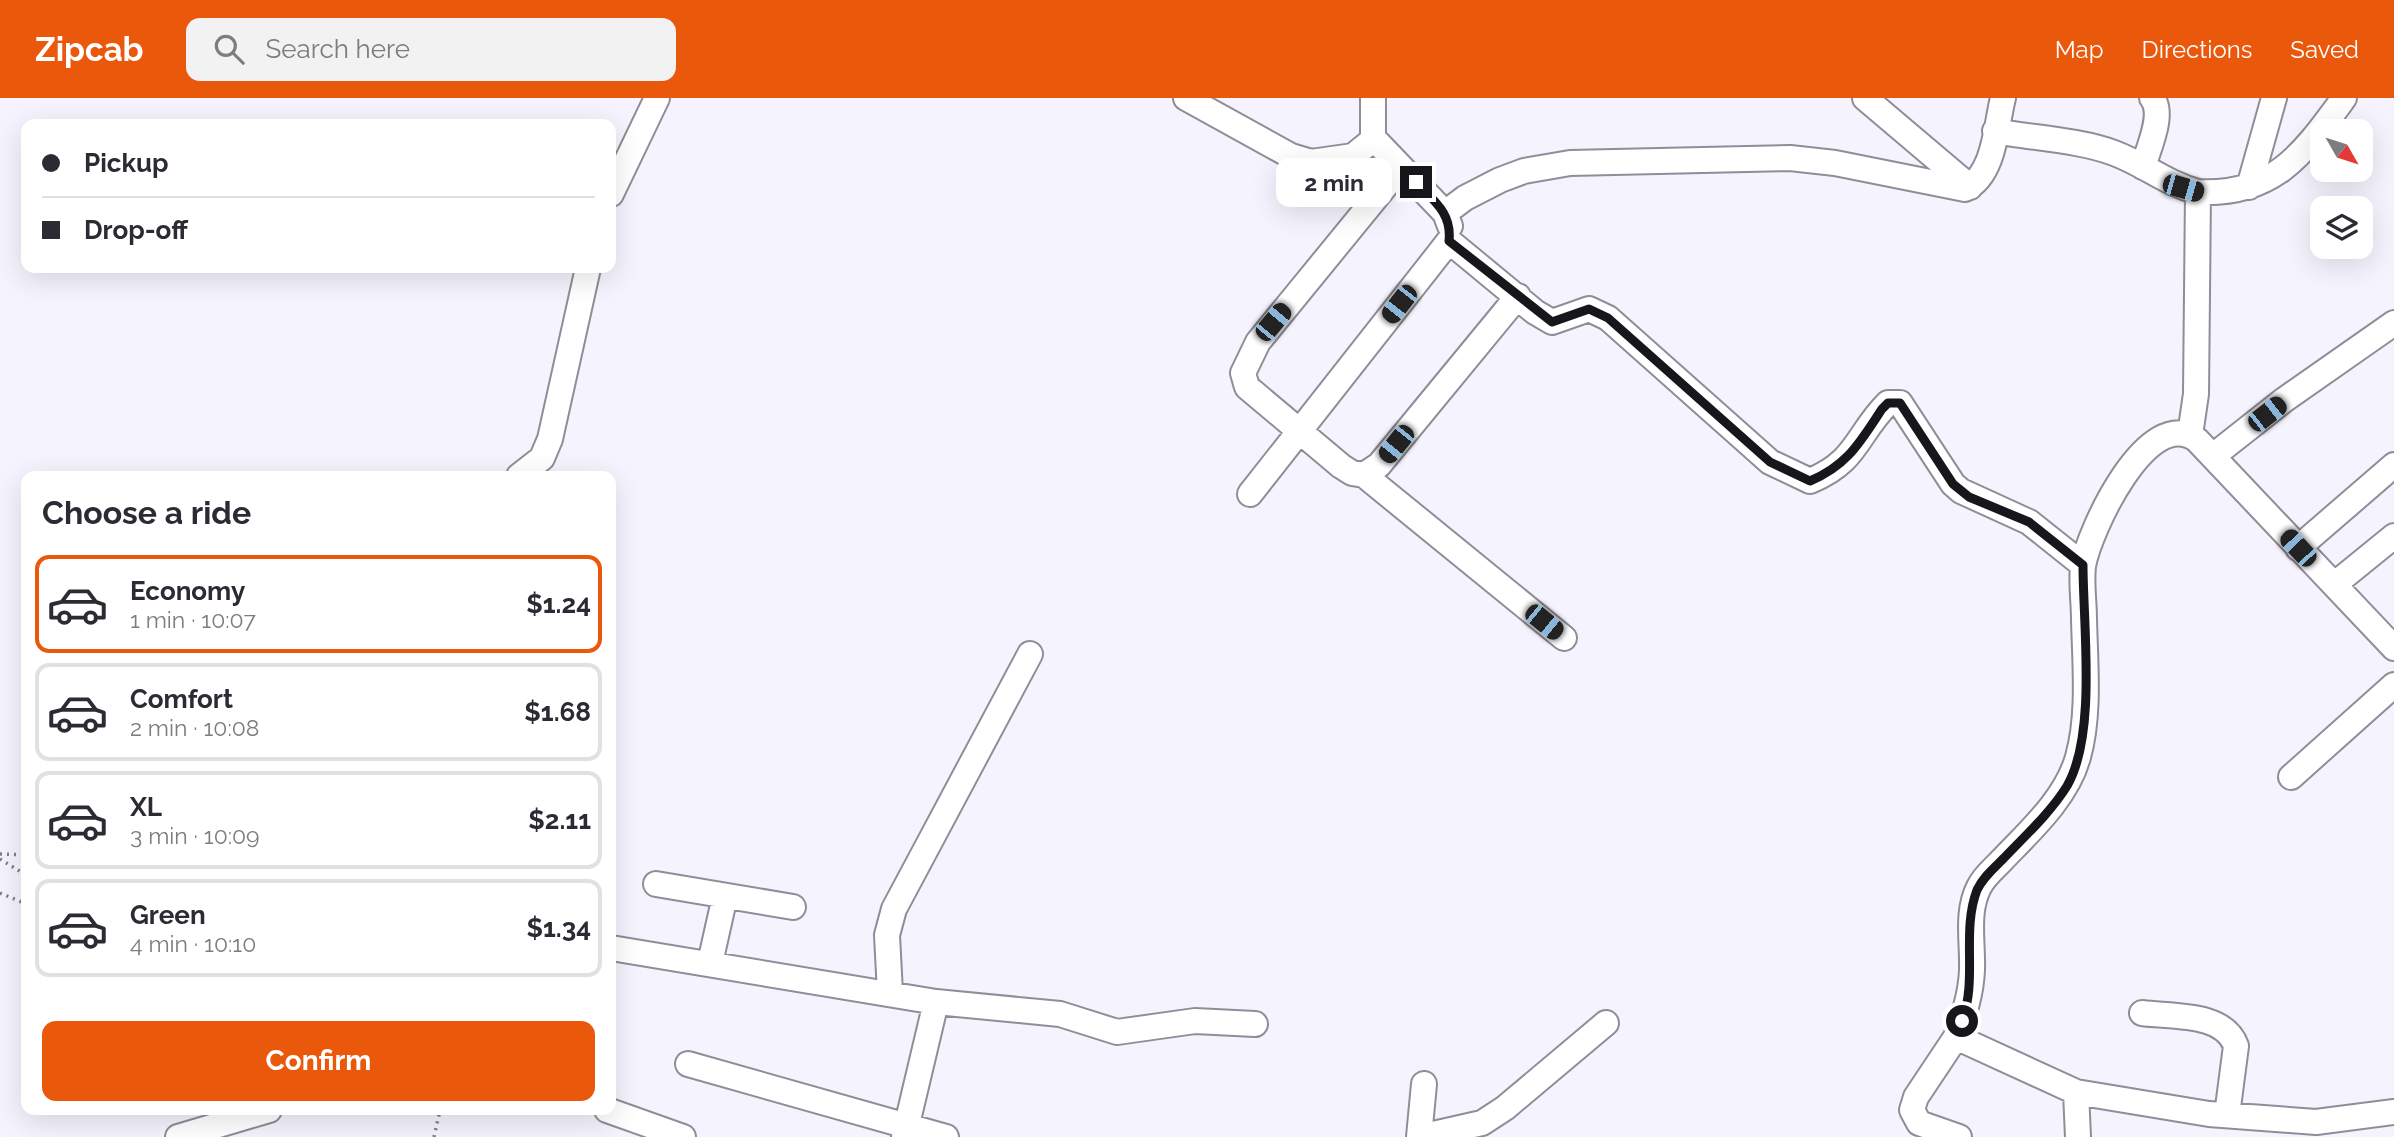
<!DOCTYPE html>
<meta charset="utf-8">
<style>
:root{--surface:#fff;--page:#f2f2f3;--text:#2b2b33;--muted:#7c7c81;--line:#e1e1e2;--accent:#ea580c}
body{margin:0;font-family:Raleway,sans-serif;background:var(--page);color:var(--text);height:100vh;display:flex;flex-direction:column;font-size:26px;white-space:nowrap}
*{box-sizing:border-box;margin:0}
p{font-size:23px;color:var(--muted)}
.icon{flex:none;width:38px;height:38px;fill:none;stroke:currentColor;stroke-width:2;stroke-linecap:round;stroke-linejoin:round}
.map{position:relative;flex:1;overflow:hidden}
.panel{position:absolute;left:21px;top:373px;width:595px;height:644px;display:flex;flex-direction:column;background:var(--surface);border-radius:14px;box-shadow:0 7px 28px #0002}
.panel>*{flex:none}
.hud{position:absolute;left:21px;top:21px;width:595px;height:154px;border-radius:14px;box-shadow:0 7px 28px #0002;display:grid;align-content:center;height:154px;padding:0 21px;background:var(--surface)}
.needle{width:46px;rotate:129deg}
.buttons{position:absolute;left:2310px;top:21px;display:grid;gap:14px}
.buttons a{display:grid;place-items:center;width:63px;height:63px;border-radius:14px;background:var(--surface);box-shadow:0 7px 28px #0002;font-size:35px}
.end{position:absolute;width:32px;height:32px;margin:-16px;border:9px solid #17161a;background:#fff;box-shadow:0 0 0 4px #fff}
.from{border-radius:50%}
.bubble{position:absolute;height:49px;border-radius:14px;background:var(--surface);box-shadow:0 7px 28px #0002;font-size:23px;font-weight:700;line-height:49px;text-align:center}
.car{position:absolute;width:21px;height:42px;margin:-21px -10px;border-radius:9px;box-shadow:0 0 5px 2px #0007;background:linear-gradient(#222 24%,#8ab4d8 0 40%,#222 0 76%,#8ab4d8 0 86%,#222 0)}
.hud b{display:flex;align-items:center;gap:24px;height:66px;font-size:26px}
.hud b+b{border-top:2px solid var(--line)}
.hud i{width:18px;height:18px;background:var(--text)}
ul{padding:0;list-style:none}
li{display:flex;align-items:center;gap:21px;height:98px;margin:0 14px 10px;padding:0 7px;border:4px solid var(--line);border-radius:14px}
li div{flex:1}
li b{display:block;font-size:26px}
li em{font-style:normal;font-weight:700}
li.current{border-color:var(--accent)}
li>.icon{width:63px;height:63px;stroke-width:1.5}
h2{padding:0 21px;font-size:32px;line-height:84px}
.action{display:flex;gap:14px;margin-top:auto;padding:14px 21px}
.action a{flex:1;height:80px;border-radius:14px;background:var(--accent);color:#fff;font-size:28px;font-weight:700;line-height:80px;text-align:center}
header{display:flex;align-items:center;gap:42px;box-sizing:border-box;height:98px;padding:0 35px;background:var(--accent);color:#fff}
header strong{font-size:33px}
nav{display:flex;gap:38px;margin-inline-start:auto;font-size:24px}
.search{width:490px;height:63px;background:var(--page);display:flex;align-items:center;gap:18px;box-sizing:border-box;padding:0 24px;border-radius:14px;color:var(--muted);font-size:26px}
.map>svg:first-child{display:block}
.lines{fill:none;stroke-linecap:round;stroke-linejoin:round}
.minor-casing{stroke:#8f8e98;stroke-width:28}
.path{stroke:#7f7e85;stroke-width:3.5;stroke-dasharray:2 5;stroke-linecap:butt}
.minor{stroke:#fff;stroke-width:24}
.route{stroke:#17161a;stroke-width:9}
</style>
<header>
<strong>Zipcab</strong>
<div class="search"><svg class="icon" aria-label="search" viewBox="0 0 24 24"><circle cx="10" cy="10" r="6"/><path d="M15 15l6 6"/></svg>Search here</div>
<nav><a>Map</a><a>Directions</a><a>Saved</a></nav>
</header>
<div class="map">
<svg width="2394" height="1039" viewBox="0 0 2394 1039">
<rect width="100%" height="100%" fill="#f4f3fe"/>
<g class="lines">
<defs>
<path id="minor" d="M1186 0 1291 58 1311 64 1353 58 1369 45H1378L1445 115 1450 128
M1865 0 1970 89
M1995 33C2032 40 2080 42 2114 55 2144 66 2165 85 2198 94
M1373 43V0
M1401 69 1258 244 1243 275 1247 289 1341 368 1352 375 1364 377 1564 540
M2143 69C2148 51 2165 16 2152 0
M2249 89 2274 0
M611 96 657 0
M1445 115 1465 100 1500 82 1524 73 1570 65 1790 60 1835 65 1965 91C1995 77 1996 27 2003 0
M2190 337 2196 296 2198 94C2274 98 2303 56 2344 0
M2213 358 2284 302 2394 225
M1364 377 1379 367 1518 198
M519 378 542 360 550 341 588 170
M1250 396 1449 143 1535 214 1552 224 1589 211 1608 220 1770 364 1810 383C1858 363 1856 337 1888 305H1900L1953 386 1961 393 2029 424 2083 467
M2298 450 2394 367
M2335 486 2394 438
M2394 550 2197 342C2148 305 2089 433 2083 468 2081 485 2084 504 2084 521 2085 565 2090 616 2078 659 2067 699 2032 731 2003 761 1995 770 1985 777 1979 789 1966 814 1973 845 1972 872 1971 896 1964 917 1956 939L2076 994 2209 1016 2316 1024 2394 1014
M2291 679 2394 587
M656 786 793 809
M611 850 936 904 1060 916 1117 934 1195 923 1255 926
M710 865 725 798
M890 895 887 837 894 811 1030 556
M2142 915C2172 919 2224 914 2236 948L2227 1017
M1956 939 1916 999 1912 1012 1919 1025 1959 1039
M688 966 946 1039
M2076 994 2078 1039
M607 1012 683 1039
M178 1039 269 1012
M904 1039 936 904
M1419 1039 1424 986
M1420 1039 1482 1025 1505 1010 1606 925"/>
</defs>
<use href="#minor" class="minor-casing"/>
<path class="path" d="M0 756 26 757
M0 761 26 777
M0 795 26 806
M434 1039 440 1012"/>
<use href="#minor" class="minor"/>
</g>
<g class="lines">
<path class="route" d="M1416 84C1434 103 1452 115 1449 143L1552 224 1589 211 1608 220 1770 364 1810 383C1848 367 1860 344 1882 311L1888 305H1900L1953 386 1969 399 2029 424 2083 467C2083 527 2097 636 2067 688 2051 714 2025 738 2004 760 1994 770 1983 779 1977 792 1961 834 1978 881 1962 923"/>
</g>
</svg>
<div class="buttons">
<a><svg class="needle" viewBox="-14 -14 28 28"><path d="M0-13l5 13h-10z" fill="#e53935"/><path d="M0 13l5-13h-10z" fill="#7c7c81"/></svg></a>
<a><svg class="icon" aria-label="layers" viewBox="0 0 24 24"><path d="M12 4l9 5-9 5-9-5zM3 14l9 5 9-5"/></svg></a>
</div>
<i class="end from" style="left:1962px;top:923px"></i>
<i class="end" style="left:1416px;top:84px"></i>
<div class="bubble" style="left:1276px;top:60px;width:116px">2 min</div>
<i class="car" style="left:2183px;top:90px;rotate:106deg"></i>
<i class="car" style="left:1399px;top:206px;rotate:218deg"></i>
<i class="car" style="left:1273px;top:224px;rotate:40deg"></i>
<i class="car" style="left:2267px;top:316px;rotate:52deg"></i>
<i class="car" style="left:1396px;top:346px;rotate:219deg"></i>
<i class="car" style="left:2298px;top:450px;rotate:317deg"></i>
<i class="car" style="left:1544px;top:524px;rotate:129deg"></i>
<div class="hud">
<b><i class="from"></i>Pickup</b>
<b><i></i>Drop-off</b>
</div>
<section class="panel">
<h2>Choose a ride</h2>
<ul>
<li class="current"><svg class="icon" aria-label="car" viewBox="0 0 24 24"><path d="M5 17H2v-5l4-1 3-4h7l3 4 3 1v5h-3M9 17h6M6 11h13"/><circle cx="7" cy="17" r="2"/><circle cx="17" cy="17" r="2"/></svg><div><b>Economy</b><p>1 min · 10:07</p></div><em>$1.24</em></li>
<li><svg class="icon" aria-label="car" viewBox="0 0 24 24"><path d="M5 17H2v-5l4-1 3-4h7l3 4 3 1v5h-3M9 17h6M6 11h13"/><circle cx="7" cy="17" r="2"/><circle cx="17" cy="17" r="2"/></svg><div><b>Comfort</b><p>2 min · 10:08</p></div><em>$1.68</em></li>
<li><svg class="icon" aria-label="car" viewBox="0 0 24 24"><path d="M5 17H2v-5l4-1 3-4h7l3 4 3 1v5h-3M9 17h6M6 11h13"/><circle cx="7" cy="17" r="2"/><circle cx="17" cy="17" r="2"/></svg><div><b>XL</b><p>3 min · 10:09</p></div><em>$2.11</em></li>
<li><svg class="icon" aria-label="car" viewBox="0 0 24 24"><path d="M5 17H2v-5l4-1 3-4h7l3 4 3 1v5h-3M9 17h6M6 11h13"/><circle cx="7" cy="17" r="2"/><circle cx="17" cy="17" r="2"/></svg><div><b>Green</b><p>4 min · 10:10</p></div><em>$1.34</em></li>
</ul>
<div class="action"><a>Confirm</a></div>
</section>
</div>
